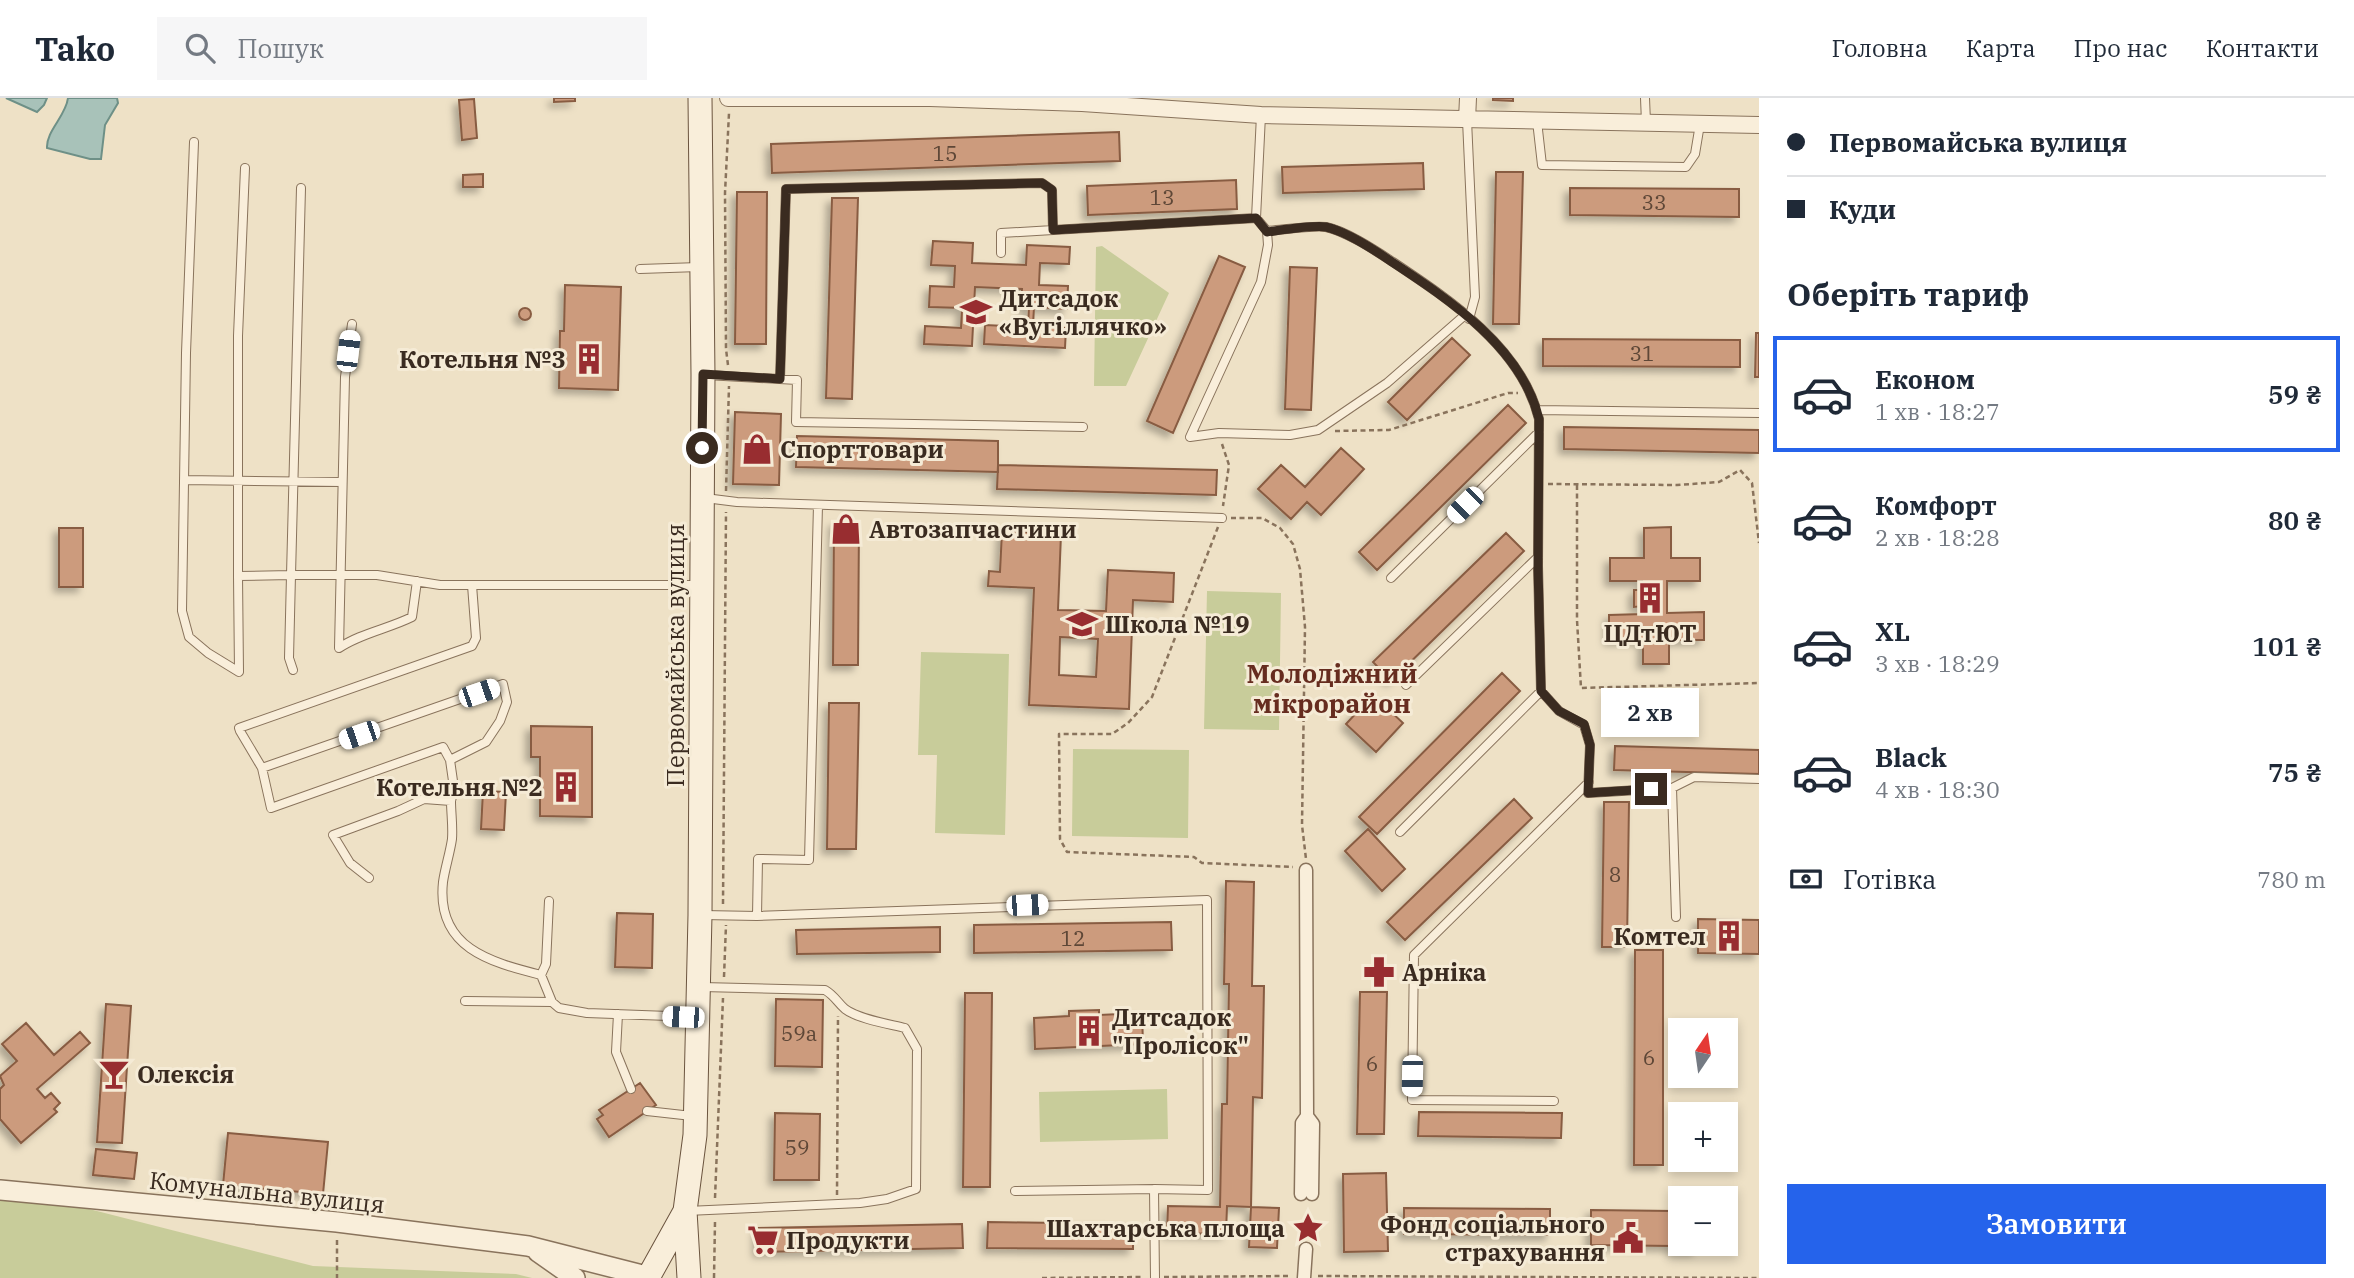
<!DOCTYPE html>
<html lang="uk">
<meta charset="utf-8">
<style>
:root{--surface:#fff;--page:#f6f6f7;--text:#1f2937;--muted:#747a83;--line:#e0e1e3;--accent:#2563eb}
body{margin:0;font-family:"IBM Plex Serif",serif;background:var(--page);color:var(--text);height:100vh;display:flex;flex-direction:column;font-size:26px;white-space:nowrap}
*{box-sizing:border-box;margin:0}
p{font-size:23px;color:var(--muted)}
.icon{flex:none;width:38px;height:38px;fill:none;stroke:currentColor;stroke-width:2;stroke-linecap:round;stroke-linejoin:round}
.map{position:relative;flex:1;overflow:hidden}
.drawer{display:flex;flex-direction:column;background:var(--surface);width:595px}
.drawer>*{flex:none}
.banner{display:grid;align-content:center;height:154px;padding:0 28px;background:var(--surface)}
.needle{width:46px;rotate:13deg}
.controls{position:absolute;left:1668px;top:920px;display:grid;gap:14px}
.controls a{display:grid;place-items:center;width:70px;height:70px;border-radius:0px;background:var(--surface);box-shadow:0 4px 10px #0003;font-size:35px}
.end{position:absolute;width:32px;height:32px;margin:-16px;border:9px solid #3a2b20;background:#fff;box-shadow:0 0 0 4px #fff}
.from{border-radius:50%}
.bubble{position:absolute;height:49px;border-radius:0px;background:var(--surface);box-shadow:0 4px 10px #0003;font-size:23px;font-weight:600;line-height:49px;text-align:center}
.car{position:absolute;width:21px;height:42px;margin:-21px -10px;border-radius:9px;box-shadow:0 0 5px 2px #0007;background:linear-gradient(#fff 24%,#345 0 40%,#fff 0 76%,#345 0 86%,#fff 0)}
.banner b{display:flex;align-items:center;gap:24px;height:66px;font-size:26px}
.banner b+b{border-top:2px solid var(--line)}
.banner i{width:18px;height:18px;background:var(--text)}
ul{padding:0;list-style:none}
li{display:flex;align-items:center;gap:21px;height:116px;margin:0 14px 10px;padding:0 14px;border:4px solid transparent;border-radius:0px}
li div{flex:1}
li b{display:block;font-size:26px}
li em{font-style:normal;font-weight:600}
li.on{border-color:var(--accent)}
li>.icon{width:63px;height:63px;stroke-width:1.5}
h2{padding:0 28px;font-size:32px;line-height:84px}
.pay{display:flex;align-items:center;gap:18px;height:77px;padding:0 28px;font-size:26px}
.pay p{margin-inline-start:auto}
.button{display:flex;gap:14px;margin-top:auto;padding:14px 28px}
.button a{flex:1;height:80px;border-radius:0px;background:var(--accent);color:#fff;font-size:28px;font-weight:600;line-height:80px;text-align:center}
header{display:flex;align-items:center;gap:42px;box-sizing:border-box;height:98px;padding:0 35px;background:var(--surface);border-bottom:2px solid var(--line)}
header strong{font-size:33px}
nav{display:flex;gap:38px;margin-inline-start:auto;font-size:24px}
.search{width:490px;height:63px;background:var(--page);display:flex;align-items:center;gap:18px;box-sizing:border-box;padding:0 24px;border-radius:0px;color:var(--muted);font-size:26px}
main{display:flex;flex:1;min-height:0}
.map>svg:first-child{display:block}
.green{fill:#c8cc9a}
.water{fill:#a8c2b9;stroke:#6e9087;stroke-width:2}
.building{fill:#cc9b7d;stroke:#885c42;stroke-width:2;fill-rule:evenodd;filter:url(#shadow)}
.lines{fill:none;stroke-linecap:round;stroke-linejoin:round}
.service-casing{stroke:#89735c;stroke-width:10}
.pedestrian-casing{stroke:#89735c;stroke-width:15}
.minor-casing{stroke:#89735c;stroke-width:18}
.tertiary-casing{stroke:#89735c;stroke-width:22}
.secondary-casing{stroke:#6b543f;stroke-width:25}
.path{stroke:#89735c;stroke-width:2.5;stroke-dasharray:5 3.5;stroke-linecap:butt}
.service{stroke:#f9eeda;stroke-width:8}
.pedestrian{stroke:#f9eeda;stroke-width:12}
.minor{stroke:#f9eeda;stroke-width:16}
.tertiary{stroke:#f9eeda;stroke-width:19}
.secondary{stroke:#f9eeda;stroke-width:23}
.route{stroke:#3a2b20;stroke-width:9}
.labels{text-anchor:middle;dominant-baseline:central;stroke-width:6;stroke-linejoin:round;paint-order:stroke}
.number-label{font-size:21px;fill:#5e4737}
.poi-label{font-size:24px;font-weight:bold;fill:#3a2b20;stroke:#f5ebd6;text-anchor:start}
.street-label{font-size:24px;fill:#3a2b20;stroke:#f5ebd6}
.neighbourhood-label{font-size:26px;font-weight:bold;fill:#662c1f;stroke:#f5ebd6}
</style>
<header>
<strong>Tako</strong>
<div class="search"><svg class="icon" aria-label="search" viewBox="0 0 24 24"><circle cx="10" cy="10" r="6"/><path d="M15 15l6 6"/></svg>Пошук</div>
<nav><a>Головна</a><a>Карта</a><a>Про нас</a><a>Контакти</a></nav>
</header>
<main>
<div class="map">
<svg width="1759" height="1180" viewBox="0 0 1759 1180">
<defs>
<filter id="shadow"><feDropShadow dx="-5" dy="5" stdDeviation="3.5" flood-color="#0004"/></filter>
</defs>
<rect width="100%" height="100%" fill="#eee1c6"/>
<path class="green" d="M1102 148 1169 195 1126 288H1094L1096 149Z
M1207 493 1281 495 1279 632 1204 631Z
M921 554 1009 556 1005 737 935 735 937 657H918Z
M1073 651 1189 652 1188 740 1072 738Z
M1167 991 1168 1041 1040 1044 1039 994Z
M0 1092 30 1096 313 1168 516 1176 532 1180H0Z"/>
<path class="water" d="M6 0H47L44 7 37 14Z
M68 0H117L118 5 105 27 101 61H90L47 50C46 33 66 18 68 0Z"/>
<path class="building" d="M554 0H575V3L554 4Z
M1493 0H1513V3L1493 2Z
M474 1 477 40 462 42 459 2Z
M1119 34 1120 63 772 75 771 46Z
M1423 65 1424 91 1283 95 1282 69Z
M1496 74H1523L1519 226H1493Z
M483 76V89H463V77Z
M1236 82 1237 111 1088 117 1087 88Z
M1570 90 1739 91V119L1570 117Z
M737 94H767L766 246H735Z
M832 100H858L852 301 826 300Z
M933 143 973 145 972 165 1026 167 1027 147 1070 149 1069 166 1040 165 1039 187 1068 188 1067 211 1034 209 1033 228 1066 230 1065 250 984 246 985 227 1028 229 1029 209H1021L1022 191 975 189 972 248 924 246 925 228 961 230 962 210 929 209 930 188 954 189 955 168 931 167Z
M1219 158 1245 169 1173 335 1147 323Z
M1290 169 1317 170 1311 312 1285 311Z
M565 187 621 189 618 292 559 290 560 233H564Z
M519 216a6 6 0 1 1 12 0a6 6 0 1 1-12 0Z
M1756 235H1759V279H1755Z
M1452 240 1470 257 1407 322 1388 304Z
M1543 241 1740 242V269L1543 268Z
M1508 307 1526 325 1377 472 1359 454Z
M735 314 781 316 779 387 733 386Z
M1564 329 1759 332V355L1564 351Z
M797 338 998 343V374L796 369Z
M1341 350 1364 371 1321 417 1307 404 1291 421 1258 391 1281 367 1305 389Z
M998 367 1217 372 1216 397 997 391Z
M834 424H859L858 567H833Z
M1671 429V460H1700V483H1667V515L1704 514V542H1669V566H1643V542H1609V517L1643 516V508L1634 509V492H1642V483H1610V460H1644V430Z
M59 430H83V489H59Z
M1002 433 1061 436 1058 512 1106 513 1108 472 1174 475 1173 504 1133 502 1129 611 1029 607 1034 490 988 488 989 473 1000 474ZM1060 539 1098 541 1096 579 1059 577Z
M1506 435 1524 453 1391 583 1373 564Z
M1502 575 1520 593 1377 736 1359 719Z
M1373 597 1403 625 1376 654 1346 626Z
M829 605H859L856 751H827Z
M531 628 592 629V719L540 718V659H531Z
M1615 648 1759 652V676L1614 672Z
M483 693 506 694 504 732 481 731Z
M1514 701 1532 720 1405 842 1387 824Z
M1604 704H1629L1627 849H1602Z
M1368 731 1405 771 1382 793 1345 753Z
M1226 783 1254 784 1252 888H1264L1262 1000 1253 999 1251 1109 1227 1108 1226 1136 1167 1135 1168 1108 1220 1109 1222 1006H1227L1229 886H1224Z
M617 815 653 816 652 870 615 869Z
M1698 821 1759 822V856L1698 855Z
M1171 824 1172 852 974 855V827Z
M940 829V854L797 856 796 832Z
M1635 852H1663V1067H1634Z
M1360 894H1387L1384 1036H1357Z
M965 895H992L990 1089H963Z
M776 901 823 902 822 969 775 968Z
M106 906 131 908 122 1045 97 1044Z
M1099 912V917L1142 915 1143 946 1035 951 1034 920 1069 918V913Z
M26 925 54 957 80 934 90 945 37 991 45 1000 51 995 60 1005 54 1011 57 1014 21 1045 0 1021V991L4 987 0 978 17 963 2 946Z
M640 985 656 1007 609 1039 597 1021 603 1017 599 1012Z
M1419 1014 1562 1015 1561 1040 1418 1038Z
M775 1015 820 1016 819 1082H774Z
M228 1035 328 1044 323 1096 223 1087Z
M96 1051 137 1055 134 1081 93 1077Z
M1386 1075 1388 1153 1344 1154 1343 1076Z
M1251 1109 1279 1110 1277 1150 1249 1149Z
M1404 1110 1550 1111V1137L1404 1136Z
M1591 1112 1673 1113V1116H1680V1146H1697V1152H1673V1148L1591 1147Z
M988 1124 1133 1126V1151L987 1150Z
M962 1126 963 1150 758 1154V1130Z"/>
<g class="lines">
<defs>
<path id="service" d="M1645 0 1646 24
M1261 17 1256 120 1267 133 1268 147 1261 184 1190 339 1219 335 1290 337 1318 332 1387 285 1465 217
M1467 22 1475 199 1469 221
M1537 23 1542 67 1686 69 1695 56 1700 26
M194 44 186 255 182 513 189 539 208 555 239 574 238 478 291 477 301 90
M1053 132 1256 120
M1267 133C1282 132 1313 127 1326 129 1346 133 1376 153 1393 164 1450 202 1522 250 1539 321L1538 468 1541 593 1559 613 1584 627 1590 647 1588 695 1672 690 1676 819
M640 171 699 169
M352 226 345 279 339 550C361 535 388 531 412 519L417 483
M706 277 797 282 796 324 1083 329
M780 281 786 91 1042 85 1052 92 1053 132 1001 135V155
M1537 312 1759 315
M184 382 342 384
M705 400 737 404 1222 420
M238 478V238L245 70
M1391 480 1539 334
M293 572 289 560 291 477H377L440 487H701
M1406 587 1538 459
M262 670 271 710 443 649 450 662 486 644 500 623 507 604 503 586 262 670 240 633 239 630 472 548 476 540 472 487
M1672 690 1694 679 1759 681
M451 703C451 715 453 728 452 741 450 755 445 770 443 784 436 850 490 864 541 877L546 866 549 803
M1400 734 1541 593
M369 780 350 765 333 737 398 713 424 701 451 703 454 690 450 662
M703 817 757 818 1207 802 1208 1092 1154 1091 1155 1180
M757 818 758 761 809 762 818 407
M541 877 552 904 559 910 587 915 696 919
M465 903 552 904
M618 916 616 954 631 991
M1554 1003 1412 1002 1414 857 1589 684
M647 1013 692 1018
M1015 1093 1154 1091
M687 1113 860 1105 887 1101 916 1091 917 951 905 930C889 926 858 921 845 911 837 904 835 898 825 892L702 889"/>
<path id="pedestrian" d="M1306 772 1307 1018 1313 1026 1312 1096
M1301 1096 1302 1025 1307 1018
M1304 1180 1306 1151"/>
<path id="minor" d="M728 0H930L1082 5 1261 17 1759 27
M1467 22 1468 0"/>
<path id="tertiary" d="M0 1092 337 1124 505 1145 528 1148 646 1178
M538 1154 575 1180"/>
<path id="secondary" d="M650 1176 685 1113
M689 1180 685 1113 695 1037 700 817 703 277 700 0"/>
</defs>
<use href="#service" class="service-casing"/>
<use href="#pedestrian" class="pedestrian-casing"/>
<use href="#minor" class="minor-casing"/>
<use href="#tertiary" class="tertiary-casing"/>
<use href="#secondary" class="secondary-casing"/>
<path class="path" d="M728 267 726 251 725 95 729 15
M1335 333 1389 332 1508 295H1518
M1222 346 1229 367 1223 408
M1548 386 1677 387 1719 384 1740 372 1752 385 1759 445
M1577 387V522L1581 590 1759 585
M726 393 729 288
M1231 420H1262L1280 430 1293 446 1300 471 1305 529 1302 727 1306 761
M1218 429 1152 599 1128 625 1112 636H1059L1060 741 1067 754 1194 759 1202 765 1293 769
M723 806 726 414
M724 879 726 827
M837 1097 838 918
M715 1100 723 900
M337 1142V1180
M1318 1178 1759 1180
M1164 1179 1290 1178
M714 1180 715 1124
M1042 1180 1143 1179"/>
<use href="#service" class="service"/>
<use href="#pedestrian" class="pedestrian"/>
<use href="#minor" class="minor"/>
<use href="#tertiary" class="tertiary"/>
<use href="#secondary" class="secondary"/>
</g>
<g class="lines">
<path class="route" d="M702 350 703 276 780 281 786 91 1042 85 1052 92 1053 132 1256 120 1267 134C1282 132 1313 127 1326 129 1345 133 1376 153 1392 164 1450 202 1522 250 1539 321L1538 468 1541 593 1559 613 1584 626 1590 647 1588 695 1651 691"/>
</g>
<defs>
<symbol id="school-bare" viewBox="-9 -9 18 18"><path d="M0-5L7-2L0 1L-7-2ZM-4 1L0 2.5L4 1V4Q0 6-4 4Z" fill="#982d30" stroke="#f5ebd6" stroke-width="2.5" paint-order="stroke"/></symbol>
<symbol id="building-bare" viewBox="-9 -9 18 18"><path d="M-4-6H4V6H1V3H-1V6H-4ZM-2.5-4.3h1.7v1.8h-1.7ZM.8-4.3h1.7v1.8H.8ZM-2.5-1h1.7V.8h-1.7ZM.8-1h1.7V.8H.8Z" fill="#982d30" stroke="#f5ebd6" stroke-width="2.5" paint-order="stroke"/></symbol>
<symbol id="shop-bare" viewBox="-9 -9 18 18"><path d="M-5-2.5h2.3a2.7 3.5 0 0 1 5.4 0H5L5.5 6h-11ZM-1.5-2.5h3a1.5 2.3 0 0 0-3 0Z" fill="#982d30" stroke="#f5ebd6" stroke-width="2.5" paint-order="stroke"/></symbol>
<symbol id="pharmacy-bare" viewBox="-9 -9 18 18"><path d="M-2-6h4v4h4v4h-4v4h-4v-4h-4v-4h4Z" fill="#982d30" stroke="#f5ebd6" stroke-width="2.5" paint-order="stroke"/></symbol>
<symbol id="bar-bare" viewBox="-9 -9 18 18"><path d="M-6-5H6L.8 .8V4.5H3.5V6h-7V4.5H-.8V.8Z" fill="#982d30" stroke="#f5ebd6" stroke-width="2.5" paint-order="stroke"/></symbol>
<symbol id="sight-bare" viewBox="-9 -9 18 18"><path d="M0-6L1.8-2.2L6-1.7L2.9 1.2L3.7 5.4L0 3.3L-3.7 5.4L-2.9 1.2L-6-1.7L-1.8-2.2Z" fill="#982d30" stroke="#f5ebd6" stroke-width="2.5" paint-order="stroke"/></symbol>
<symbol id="civic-bare" viewBox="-9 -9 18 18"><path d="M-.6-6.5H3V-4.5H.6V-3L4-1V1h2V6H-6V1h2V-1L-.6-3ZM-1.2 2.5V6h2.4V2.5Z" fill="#982d30" stroke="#f5ebd6" stroke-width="2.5" paint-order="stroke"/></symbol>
<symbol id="supermarket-bare" viewBox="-9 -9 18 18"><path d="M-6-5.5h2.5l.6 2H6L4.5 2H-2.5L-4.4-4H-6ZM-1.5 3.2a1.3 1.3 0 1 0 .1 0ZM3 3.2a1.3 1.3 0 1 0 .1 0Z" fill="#982d30" stroke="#f5ebd6" stroke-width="2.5" paint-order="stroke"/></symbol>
</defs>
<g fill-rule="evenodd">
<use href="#school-bare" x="954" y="192" width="44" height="44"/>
<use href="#building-bare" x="567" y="239" width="44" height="44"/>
<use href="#shop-bare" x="735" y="329" width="44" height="44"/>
<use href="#shop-bare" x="824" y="409" width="44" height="44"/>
<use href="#building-bare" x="1628" y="478" width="44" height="44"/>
<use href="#school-bare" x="1060" y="504" width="44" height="44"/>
<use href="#building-bare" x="544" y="667" width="44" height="44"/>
<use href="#building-bare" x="1707" y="816" width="44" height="44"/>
<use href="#pharmacy-bare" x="1357" y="852" width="44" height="44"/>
<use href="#building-bare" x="1067" y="911" width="44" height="44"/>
<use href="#bar-bare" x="92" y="954" width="44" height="44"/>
<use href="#sight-bare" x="1286" y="1108" width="44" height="44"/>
<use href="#civic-bare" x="1606" y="1118" width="44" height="44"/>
<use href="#supermarket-bare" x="741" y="1120" width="44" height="44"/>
</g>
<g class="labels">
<g class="number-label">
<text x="945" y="55">15</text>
<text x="1162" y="99">13</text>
<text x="1654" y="104">33</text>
<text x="1642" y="255">31</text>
<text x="1615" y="776">8</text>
<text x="1073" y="840">12</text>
<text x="799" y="935">59а</text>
<text x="1649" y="959">6</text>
<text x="1372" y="965">6</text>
<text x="797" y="1049">59</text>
</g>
<g class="poi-label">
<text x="999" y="200">Дитсадок<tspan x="999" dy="28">«Вугіллячко»</tspan></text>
<text x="566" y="261" text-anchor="end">Котельня №3</text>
<text x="780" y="351">Спорттовари</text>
<text x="869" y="431">Автозапчастини</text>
<text x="1105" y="526">Школа №19</text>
<text x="1650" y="535" text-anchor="middle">ЦДтЮТ</text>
<text x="543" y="689" text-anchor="end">Котельня №2</text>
<text x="1706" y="838" text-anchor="end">Комтел</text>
<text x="1402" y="874">Арніка</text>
<text x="1112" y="919">Дитсадок<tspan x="1112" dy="28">"Пролісок"</tspan></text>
<text x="137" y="976">Олексія</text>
<text x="1605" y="1126" text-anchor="end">Фонд соціального<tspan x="1605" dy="28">страхування</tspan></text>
<text x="1285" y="1130" text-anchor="end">Шахтарська площа</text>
<text x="786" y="1142">Продукти</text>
</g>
<g class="street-label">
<text transform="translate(675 557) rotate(-90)">Первомайська вулиця</text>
<text transform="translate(267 1094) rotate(6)">Комунальна вулиця</text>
</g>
<g class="neighbourhood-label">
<text x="1332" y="575">Молодіжний<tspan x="1332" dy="30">мікрорайон</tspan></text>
</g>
</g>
</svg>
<div class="controls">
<a><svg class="needle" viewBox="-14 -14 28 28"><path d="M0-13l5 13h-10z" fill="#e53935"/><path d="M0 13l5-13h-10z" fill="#747a83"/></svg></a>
<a>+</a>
<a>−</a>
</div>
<i class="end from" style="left:702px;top:350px"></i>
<i class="end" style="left:1651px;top:691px"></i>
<div class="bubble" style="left:1601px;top:590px;width:98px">2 хв</div>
<i class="car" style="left:348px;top:253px;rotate:7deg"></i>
<i class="car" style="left:1465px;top:407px;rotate:225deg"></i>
<i class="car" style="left:479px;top:595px;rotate:71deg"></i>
<i class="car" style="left:359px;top:637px;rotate:251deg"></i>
<i class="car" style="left:1027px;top:807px;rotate:88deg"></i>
<i class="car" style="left:683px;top:919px;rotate:272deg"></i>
<i class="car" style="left:1412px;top:978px;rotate:181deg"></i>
</div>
<section class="drawer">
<div class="banner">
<b><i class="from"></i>Первомайська вулиця</b>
<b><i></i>Куди</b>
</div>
<h2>Оберіть тариф</h2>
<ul>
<li class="on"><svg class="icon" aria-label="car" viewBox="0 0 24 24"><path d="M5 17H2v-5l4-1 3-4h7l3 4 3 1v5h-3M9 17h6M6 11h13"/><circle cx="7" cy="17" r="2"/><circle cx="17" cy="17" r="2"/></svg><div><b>Економ</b><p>1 хв · 18:27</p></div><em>59 ₴</em></li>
<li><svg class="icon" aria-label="car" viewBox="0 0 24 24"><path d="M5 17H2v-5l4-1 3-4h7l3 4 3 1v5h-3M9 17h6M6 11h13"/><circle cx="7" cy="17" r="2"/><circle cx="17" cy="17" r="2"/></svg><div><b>Комфорт</b><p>2 хв · 18:28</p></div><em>80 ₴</em></li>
<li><svg class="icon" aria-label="car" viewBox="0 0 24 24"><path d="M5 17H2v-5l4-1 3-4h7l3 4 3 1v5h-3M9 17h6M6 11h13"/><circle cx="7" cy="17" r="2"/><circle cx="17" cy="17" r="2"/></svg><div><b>XL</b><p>3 хв · 18:29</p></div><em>101 ₴</em></li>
<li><svg class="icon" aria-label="car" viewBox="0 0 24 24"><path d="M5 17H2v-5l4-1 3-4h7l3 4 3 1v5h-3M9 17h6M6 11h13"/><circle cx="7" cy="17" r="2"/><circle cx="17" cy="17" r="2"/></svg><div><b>Black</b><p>4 хв · 18:30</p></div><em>75 ₴</em></li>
</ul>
<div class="pay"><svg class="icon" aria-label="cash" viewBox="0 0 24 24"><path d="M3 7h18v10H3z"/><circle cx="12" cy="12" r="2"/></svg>Готівка<p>780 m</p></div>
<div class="button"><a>Замовити</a></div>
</section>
</main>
